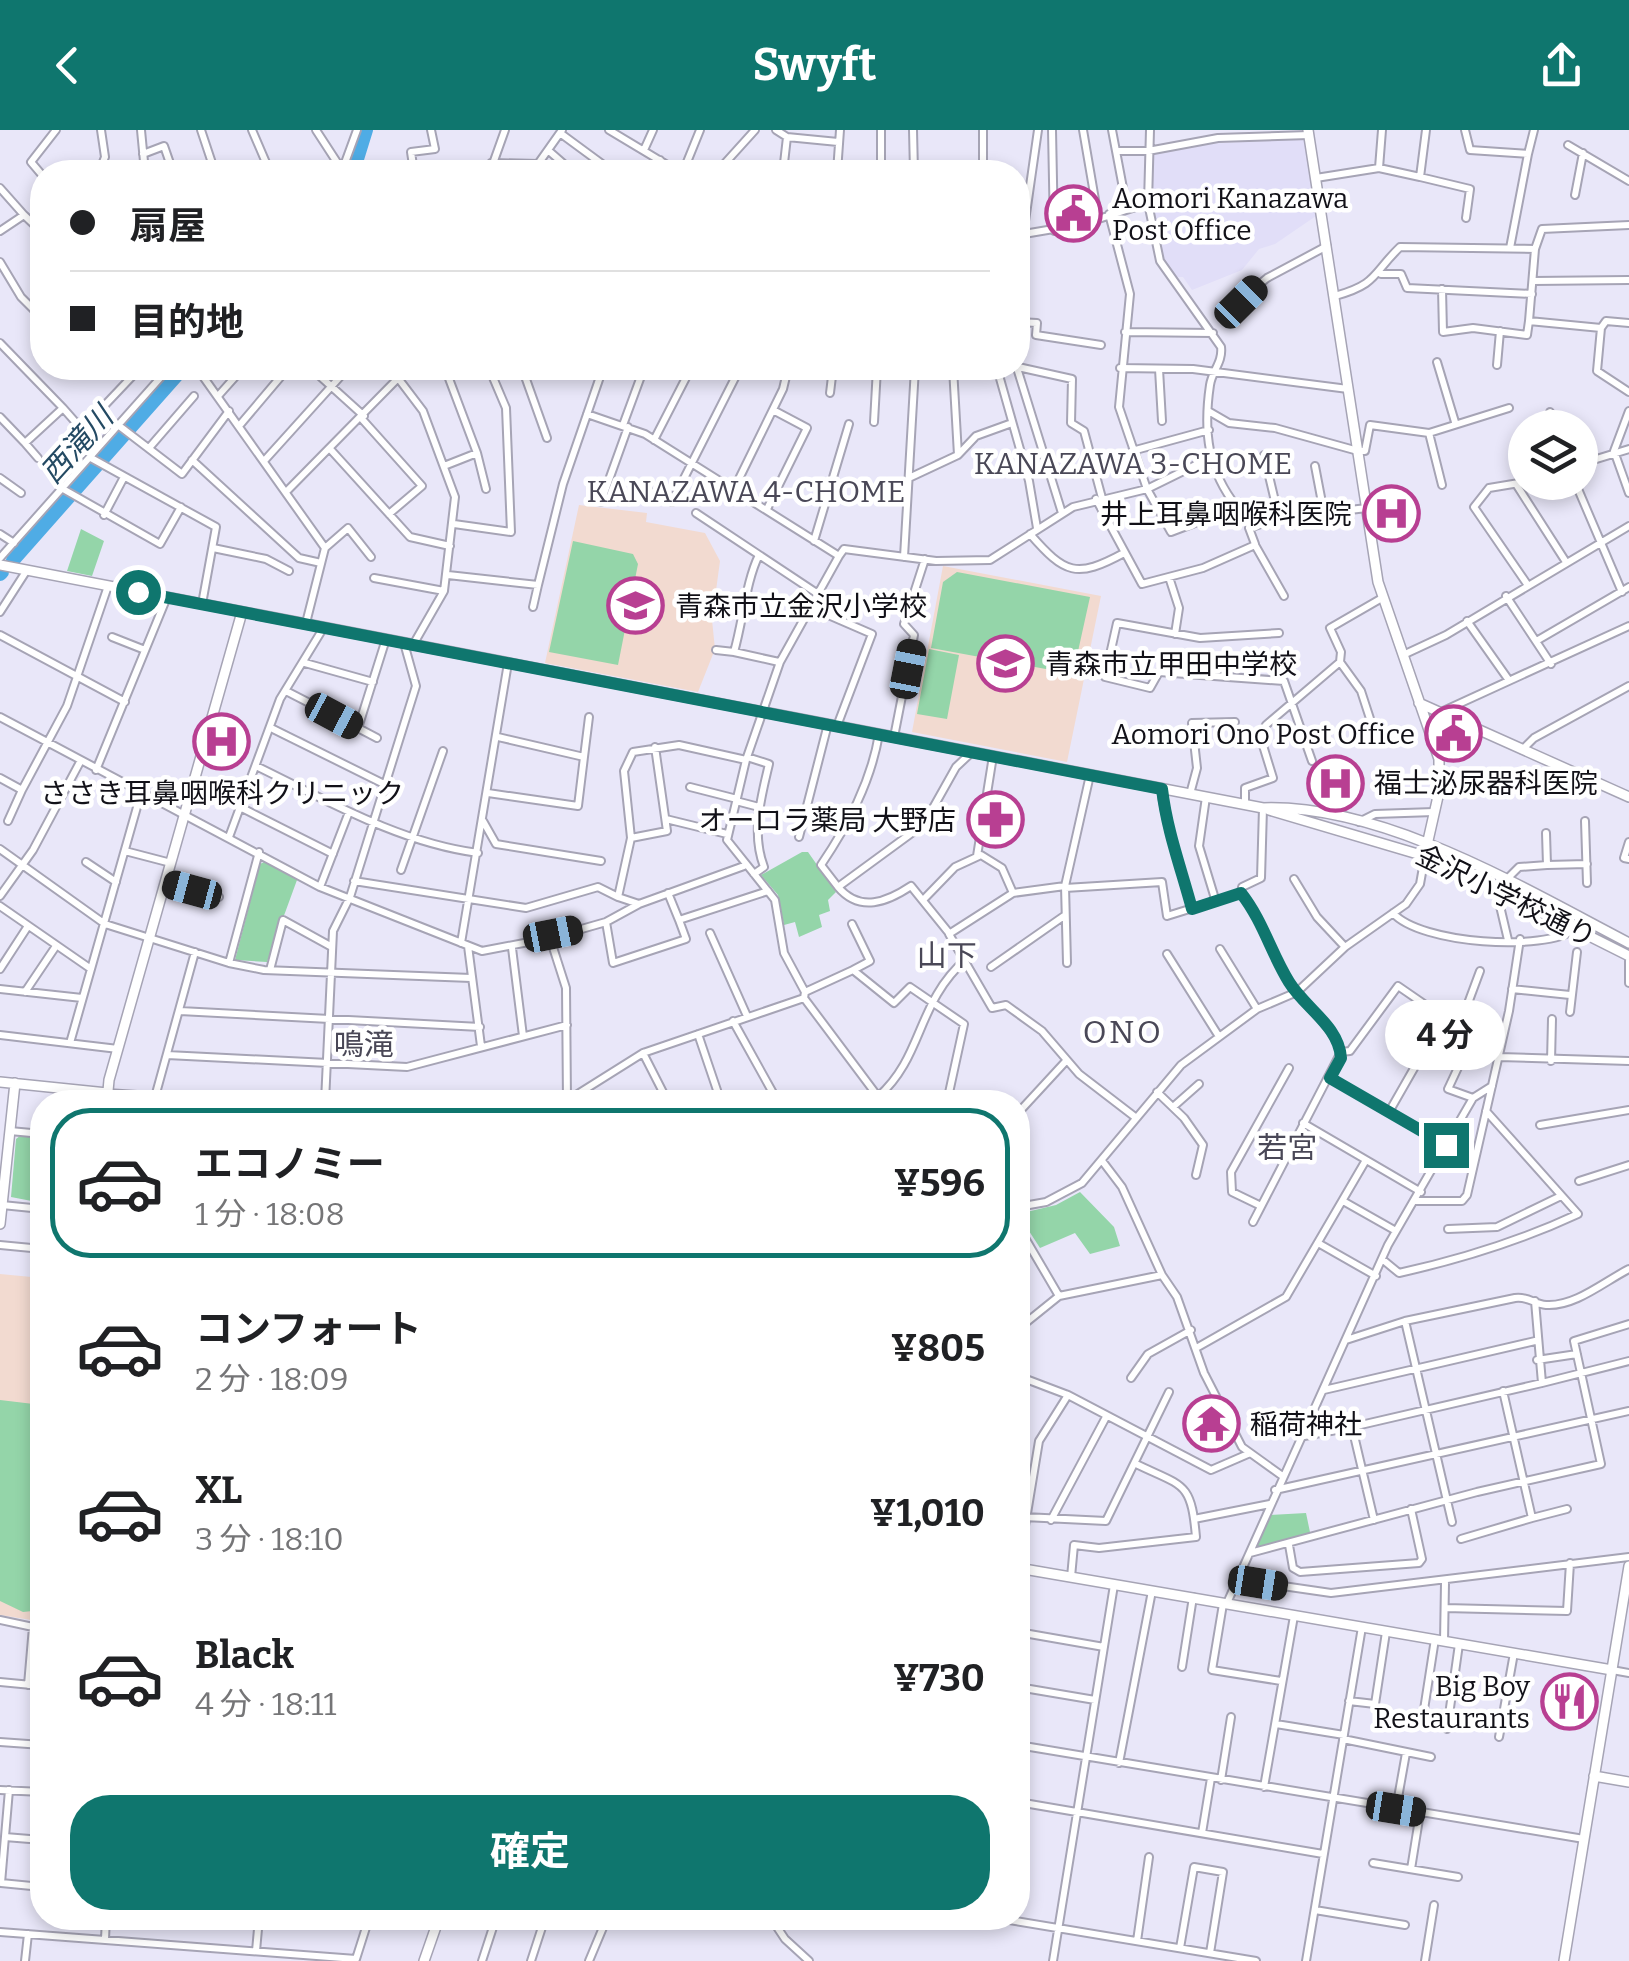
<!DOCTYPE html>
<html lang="ja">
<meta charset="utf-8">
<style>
:root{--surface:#fff;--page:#f6f6f6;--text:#202124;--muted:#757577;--line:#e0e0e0;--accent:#0f766e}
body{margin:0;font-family:Bitter,"Noto Sans JP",serif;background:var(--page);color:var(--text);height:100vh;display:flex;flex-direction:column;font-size:38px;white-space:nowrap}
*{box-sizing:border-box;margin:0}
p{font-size:32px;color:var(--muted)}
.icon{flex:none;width:55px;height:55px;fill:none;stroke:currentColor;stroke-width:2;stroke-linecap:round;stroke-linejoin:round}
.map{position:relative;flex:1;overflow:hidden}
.details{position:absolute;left:30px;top:960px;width:1000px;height:840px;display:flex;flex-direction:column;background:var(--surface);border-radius:40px;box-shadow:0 5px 15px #0003}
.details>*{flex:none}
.banner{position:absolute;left:30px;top:30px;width:1000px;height:220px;border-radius:40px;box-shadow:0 5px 15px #0003;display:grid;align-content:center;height:220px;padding:0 40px;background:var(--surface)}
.controls{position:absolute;left:1508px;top:280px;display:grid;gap:20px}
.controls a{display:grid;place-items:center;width:90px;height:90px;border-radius:50%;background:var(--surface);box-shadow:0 5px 15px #0003;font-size:50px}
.end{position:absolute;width:45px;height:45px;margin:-22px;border:12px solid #0f766e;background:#fff;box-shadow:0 0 0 5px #fff}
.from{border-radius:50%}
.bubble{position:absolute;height:70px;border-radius:35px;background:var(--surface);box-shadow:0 5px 15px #0003;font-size:32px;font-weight:700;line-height:70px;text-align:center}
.car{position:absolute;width:30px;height:60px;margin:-30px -15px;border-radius:12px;box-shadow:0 0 8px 2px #0007;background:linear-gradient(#222 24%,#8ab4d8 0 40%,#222 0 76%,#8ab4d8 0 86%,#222 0)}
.banner b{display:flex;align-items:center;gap:35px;height:95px;font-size:38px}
.banner b+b{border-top:2px solid var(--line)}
.banner i{width:25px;height:25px;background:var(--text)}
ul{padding:18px 0 0;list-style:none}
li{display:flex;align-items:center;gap:30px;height:150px;margin:0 20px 15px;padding:0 20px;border:5px solid transparent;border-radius:40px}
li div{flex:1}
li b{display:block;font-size:38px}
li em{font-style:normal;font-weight:700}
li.active{border-color:var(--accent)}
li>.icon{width:90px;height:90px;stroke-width:1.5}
.button{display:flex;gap:20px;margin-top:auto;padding:20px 40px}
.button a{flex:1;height:115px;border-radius:40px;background:var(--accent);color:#fff;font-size:40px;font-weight:700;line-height:115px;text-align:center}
header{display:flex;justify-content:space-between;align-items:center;height:130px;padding:0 40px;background:var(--accent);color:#fff;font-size:45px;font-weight:700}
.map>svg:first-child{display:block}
.built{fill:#e1def8}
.education{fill:#f2dad0}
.green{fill:#94d5a9}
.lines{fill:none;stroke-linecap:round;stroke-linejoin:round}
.river{stroke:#4face5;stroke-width:14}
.street-casing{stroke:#a6a4b5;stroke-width:10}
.secondary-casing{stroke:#a6a4b5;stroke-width:12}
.street{stroke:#fff;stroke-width:6}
.secondary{stroke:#fff;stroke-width:9}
.route{stroke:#0f766e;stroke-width:12}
.labels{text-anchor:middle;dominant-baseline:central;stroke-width:9;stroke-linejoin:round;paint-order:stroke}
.poi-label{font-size:28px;fill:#121118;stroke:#fff;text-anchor:start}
.street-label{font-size:28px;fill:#121118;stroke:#fff}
.water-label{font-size:30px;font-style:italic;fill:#244a63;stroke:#fff}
.neighbourhood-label{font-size:30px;fill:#4a4857;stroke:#fff}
.quarter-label{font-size:32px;letter-spacing:2.5px;fill:#4a4857;stroke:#fff}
</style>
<header><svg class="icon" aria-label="back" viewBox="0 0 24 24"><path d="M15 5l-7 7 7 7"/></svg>Swyft<svg class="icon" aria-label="share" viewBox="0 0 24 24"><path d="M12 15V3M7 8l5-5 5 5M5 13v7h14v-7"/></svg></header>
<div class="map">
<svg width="1629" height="1831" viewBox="0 0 1629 1831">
<rect width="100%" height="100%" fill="#e9e7f9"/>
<path class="built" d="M1304 8 1316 86 1275 114 1259 119 1242 140 1192 160 1183 147H1176L1162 126 1154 99 1151 23 1193 15Z"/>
<path class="education" d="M579 375 647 383 646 392 705 403 720 431 712 490 715 519 698 562 545 533Z
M943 436 1101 466 1067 632 912 602Z
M0 1144 42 1148V1490L37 1491 0 1485Z"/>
<path class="green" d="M81 399 104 411 92 446 67 441Z
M573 411 633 424 638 434 618 535 549 522Z
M957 442 1090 467 1073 544 931 518 943 452Z
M929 519 959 525 947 589 917 584Z
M802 722H808L836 762 828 770 830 781 819 785 822 797 799 807 795 792 784 795 778 765 761 745Z
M266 731 297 750 267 832 235 830 260 734Z
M21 1005 42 1008V1073L11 1067 16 1009Z
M1080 1062 1114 1097 1120 1116 1090 1124 1075 1103 1040 1118 1018 1084 1056 1075Z
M0 1270 42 1275V1480L23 1482 0 1471Z
M1306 1383 1311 1407 1256 1418 1269 1385Z"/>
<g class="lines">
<path class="river" d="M353 42 366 0
M13 430 183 238
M0 444 2 442"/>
<defs>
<path id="street" d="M141 0 145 42
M201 0 215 42
M252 0 270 42
M316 0 342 40
M609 0 679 42
M776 0 787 7 783 42
M913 0 914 42
M1052 0 1054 101
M1083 0 1098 87
M1112 0 1127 79
M1465 0 1470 20 1528 24 1510 118
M560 3 613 42
M787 7 838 12
M1568 15 1629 51
M644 20 653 0
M549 21 573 42
M1116 21H1148L1218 8 1309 5
M143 24 164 16 173 42
M1528 24 1534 0
M491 33 538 34 562 0
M1379 38 1382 0
M342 41 357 0
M99 42 105 27 101 0
M414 42 411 22 435 19 431 0
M490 42 505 0
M654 42 660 30
M683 42 700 0
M717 42 755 0
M837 42 840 0
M881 42V0
M983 42V0
M42 45 31 32 56 0
M1420 47 1470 59 1466 88
M1316 48 1379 38 1420 47 1426 0
M0 58 24 85
M1575 65 1583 23
M1109 84 1130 164 1119 277 1147 359 1171 402 1237 377C1208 341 1203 302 1210 255 1212 241 1223 232 1221 217L1160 131 1148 73 1150 0
M0 101 24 85 42 102
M1018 105 1083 94 1148 73
M1023 105 1038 0
M1535 119 1542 99 1629 95
M0 132 21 167 42 188
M1381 144H1401L1407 158 1532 164
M1533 151 1629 150
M1442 159 1443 202 1473 198 1527 205 1529 191
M1335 166C1378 154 1372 144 1400 117L1535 119 1529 191 1601 198 1597 241 1629 262
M1232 177 1267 148 1327 116
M1018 192 1037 193 1036 205 1101 215
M1601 198 1606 191 1629 193
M1125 202 1213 203
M0 213 63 278 25 313 0 287
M1437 232 1455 292
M1497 235 1500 201
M1018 237 1072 249 1071 293 1084 301 1102 368
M99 238 106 244
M197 238 325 418 306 493
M311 238 364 286
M522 238 547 308
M997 238 1029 351 1037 398
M1017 238 1062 383
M1120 238 1193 239 1348 259
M1159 239 1162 291
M398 248 423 281 455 367 444 461 413 515
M830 263 833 238
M218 266 243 238
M104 276 140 238
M63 278 78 295
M1629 281 1614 321 1629 363
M1210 282 1229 293 1275 298 1358 321H1365L1370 295 1429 303
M1550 282 1556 298
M587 284 645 304 839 426
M362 289 422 356 389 384
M874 292 877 238
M118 295 182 344 229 281
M623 295 644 238
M239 296 288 238
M654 310 691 238
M25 313 38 328
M149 318 194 266
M331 320 410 407 450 416
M1132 321 1209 300
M477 323 486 359
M958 325 976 306 1012 293
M1264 325 1279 388
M91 328 216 397 202 474
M192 330 299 428 321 433
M264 331 348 238
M1580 334 1629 319
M444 336 477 323 445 238
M1315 336 1324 383
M911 347 958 325 953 238
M0 348 21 363
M1525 352 1489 358 1474 377 1527 454
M1575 352 1622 462
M1516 354 1566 432
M1442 355 1429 303 1509 278
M63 359 160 414 181 377
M734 359 783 259 788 238
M646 360 672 372 740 238
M286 362 408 238
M1096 369 1142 454 1203 438 1255 415 1284 466
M601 372 628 297
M767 379 807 298 773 280
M696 383 818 464
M104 385 124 347
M454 394 511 402 506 278 489 238
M0 404 14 413
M1030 404C1065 444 1076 449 1124 423
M814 411 849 294
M1255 414 1249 398 1279 388 1367 378
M213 418 266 429 289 441
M325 418 348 398 371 427
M759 425C746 451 743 491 734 522L779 532
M904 427 915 238
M0 428 169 238
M448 445 538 455 563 354 603 238
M1169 447 1179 478 1175 504
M374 448 444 461
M1506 466 1551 534
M533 477 538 455
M812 478 872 504 837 596
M0 482 27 440
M1467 491 1508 549
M1279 503 1200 508 1117 493 1105 547 1150 558 1159 542 1284 551 1312 631
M0 505 125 572
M112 507 145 520
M1538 510 1629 457
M716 520 734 522
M1403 525 1446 505 1629 396
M305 533 373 552
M286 561 358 598 386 509
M1441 582 1629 496
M0 587 320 757 482 821 550 808 566 858 567 971
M271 598 384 654
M358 598 377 608
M879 604C871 652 848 695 821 735L838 757 924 694 956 637 972 622
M1375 604 1361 561 1340 532 1341 522 1330 498 1382 468
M894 607 914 505 904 494 925 429
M1522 620 1534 608 1629 556
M584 627 589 587
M747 627 769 634C761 668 751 703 764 737L754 744
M256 636C326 670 400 713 478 723
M96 640 167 467
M0 648 22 660 67 576 108 456
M690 657 737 669
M1161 659C1167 701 1181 738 1192 779
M488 663 578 676 584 627 498 607
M1190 664 1197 638 1192 593 1235 592
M1206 667 1199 716 1216 772
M736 671 759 677
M1245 675V658L1273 648 1261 609 1266 595 1340 532
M242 678 333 724
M666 689 727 704
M8 691 22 660
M483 691 496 714 601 731
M1585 691 1587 753
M1359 692 1375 684 1434 682
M1546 703 1547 735 1587 734
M229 707 280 569 324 497
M799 707 828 594
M631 708 667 701 655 617
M1629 712 1624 728 1629 729
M0 719 105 794 229 833 264 840 471 848
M125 721 171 733
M977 726 993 626
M86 732 116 752
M744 736 639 774 618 767 631 708 624 641 633 622 679 615 746 630
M401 740 443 621
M1294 749 1317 787 1345 817
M1506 750 1519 737 1547 735
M354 751 526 778 598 757 618 767
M165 752 219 767
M1065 756 1013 763 949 804 992 878 1006 875 1042 901 1079 944 1135 987
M320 757 349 682
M838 757C860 783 887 772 911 756L949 803
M1065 758 1162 752 1167 786 1241 763 1242 757 1261 748 1263 678
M1504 762 1500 776 1508 810
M668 763 679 790 768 761
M1241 763C1263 791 1271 824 1290 853 1305 877 1332 894 1341 922L1253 1092
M0 766 33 720 80 632
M924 769 955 737 981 725 1002 738 1013 763
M0 776 91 839
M1393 783C1420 814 1545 822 1575 799
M606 792 613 833 686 809 679 790
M852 794 870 831 853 840
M710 803 747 886
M550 808 606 792 639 774
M461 813 508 533
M468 816 481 916
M512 818 523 906
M1220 819 1257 879
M1167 824 1218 905
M1629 831V853
M229 833 259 722
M1067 833 1065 756 1090 645
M991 837 1064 786
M0 839 28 796
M270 840 283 790 332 817
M0 859 82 868
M1512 859 1570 865
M25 862 56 816
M805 862 853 840 894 873 910 857 964 894 947 972
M804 868 805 862 784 823 775 770 727 710 746 630 780 532 839 426 844 419 936 431 990 430 1073 377 1147 359 1210 328
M180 881 480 897
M1570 882 1577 822
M733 891 778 972
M698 904 721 972
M0 905 118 919
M70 913 141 663
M1341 922 1350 921 1398 856 1443 887
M643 923 668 972
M167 925 407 937 567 895
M1499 927 1629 931
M1551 931 1552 889
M1330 948 1446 1015
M1157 962 1184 988 1203 1015 1196 1045
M107 963 242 972
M155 967 195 822
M878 967C924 926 916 873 966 829
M1473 968 1448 959 1476 899 1467 876 1480 841
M325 972 333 801 350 767 416 556 404 513
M565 972 643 923 804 868 882 972
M805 972 814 967
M1173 977 1199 954
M1389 982 1449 877 1467 876
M1018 983 1066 931
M1303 993 1421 1062
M1540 995 1629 980
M10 1001 42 1004
M1103 1032 1122 1057 1162 1145 1177 1167 1204 1243 1242 1317 1281 1345
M1579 1051 1629 1035
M1343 1071 1396 1101
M1416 1071H1462L1467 1065 1509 881 1520 809
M2 1075 42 1079
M1261 1076 1232 1062 1231 1042 1289 938
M1018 1077 1046 1072 1082 1053 1181 935 1257 879 1297 862 1345 817 1406 774 1420 754 1427 715
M1018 1096 1059 1166
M1448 1099 1497 1097 1561 1066
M1318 1113 1376 1146
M0 1115 42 1119
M1382 1129 1399 1143C1462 1129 1520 1111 1578 1084L1486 981
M1405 1191 1452 1392
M1018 1199 1059 1166 1162 1145
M1346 1210 1405 1191 1515 1168C1528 1166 1534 1174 1546 1175 1575 1177 1605 1151 1629 1139
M1198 1217 1286 1167 1366 1030
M1537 1230 1577 1224
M1018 1246 1068 1265 1211 1340 1248 1324
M1131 1248 1148 1224 1191 1200
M1542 1253 1629 1231
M1324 1260 1535 1211
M1299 1307 1352 1297
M1275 1360 1629 1281
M1024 1387 1106 1391 1169 1262
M1532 1388 1567 1379
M1194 1389 1270 1374
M1051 1390 1106 1287
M1374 1390 1352 1297 1542 1253 1535 1171
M1461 1409 1532 1388 1503 1261
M1289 1415 1293 1438 1300 1442 1419 1433 1422 1429 1411 1379
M1250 1423 1477 1362 1601 1334 1574 1211 1629 1194
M1018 1438 1039 1311 1068 1265
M1071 1447 1074 1415 1099 1418 1196 1407C1191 1351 1184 1357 1136 1334
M1235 1449 1331 1463 1629 1427
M1227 1473 1388 1115 1473 968 1492 956
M1223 1474 1212 1540 1281 1551
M1445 1478 1567 1481 1570 1433
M0 1490 33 1497 28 1555
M1018 1502 1104 1517
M1444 1511 1445 1453
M1182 1537 1193 1467
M1612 1540 1629 1543
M0 1552 42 1556
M1018 1557 1095 1570
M1349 1571 1375 1574 1386 1502
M1423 1586 1435 1509
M1276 1594 1344 1605
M1447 1599 1459 1514
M1499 1607 1514 1523
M1343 1609 1431 1627
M0 1612 42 1615
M1018 1615 1584 1709
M1119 1633 1152 1461
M1221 1650 1231 1587
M1264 1657 1294 1486
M0 1660 42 1662
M1018 1672 1323 1724
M1396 1679 1406 1623
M1202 1703 1211 1648
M5 1707 42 1710
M1373 1733 1458 1747
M1411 1739 1420 1683
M1 1753 9 1660
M1 1753 42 1757
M1315 1780 1405 1795
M771 1788 785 1809 809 1831
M997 1788 1256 1831
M0 1802 356 1829 369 1788
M105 1809 106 1788
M1137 1811 1149 1727
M1180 1818 1194 1737 1223 1742 1210 1823
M256 1821 259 1788
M25 1831 28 1804
M482 1831 496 1788
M531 1831 545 1788
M589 1831 607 1788
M1053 1831 1114 1455
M1306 1831 1362 1497
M1425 1831 1434 1775"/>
<path id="secondary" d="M1308 0 1378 452 1439 629V662L1427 715
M0 435 1263 678C1384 674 1525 759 1629 813
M1419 573 1629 667
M1269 680 1438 730 1629 826
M0 952 107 963
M107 972 109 950 242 482
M0 1094 15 953
M1018 1438 1612 1540
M1594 1646 1629 1652
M424 1831 439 1788
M1564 1831 1629 1436"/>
</defs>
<use href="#street" class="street-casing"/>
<use href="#secondary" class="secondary-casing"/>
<use href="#street" class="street"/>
<use href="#secondary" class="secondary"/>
</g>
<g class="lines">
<path class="route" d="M138 462 1162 659C1167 701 1181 738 1192 779L1241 763C1263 791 1271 823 1289 852 1305 878 1339 896 1341 928L1330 948 1446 1015"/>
</g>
<defs>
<symbol id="civic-ring" viewBox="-11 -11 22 22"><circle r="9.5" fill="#fff" stroke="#b83f92" stroke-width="1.5"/><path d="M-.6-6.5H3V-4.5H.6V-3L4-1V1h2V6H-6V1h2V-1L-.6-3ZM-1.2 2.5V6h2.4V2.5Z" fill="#b83f92"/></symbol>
<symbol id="hospital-ring" viewBox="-11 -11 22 22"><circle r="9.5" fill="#fff" stroke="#b83f92" stroke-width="1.5"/><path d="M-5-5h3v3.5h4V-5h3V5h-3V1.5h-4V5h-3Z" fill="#b83f92"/></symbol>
<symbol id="school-ring" viewBox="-11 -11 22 22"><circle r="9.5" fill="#fff" stroke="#b83f92" stroke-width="1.5"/><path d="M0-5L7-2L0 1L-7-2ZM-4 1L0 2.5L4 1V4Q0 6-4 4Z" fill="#b83f92"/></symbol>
<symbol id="pharmacy-ring" viewBox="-11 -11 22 22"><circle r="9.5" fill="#fff" stroke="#b83f92" stroke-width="1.5"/><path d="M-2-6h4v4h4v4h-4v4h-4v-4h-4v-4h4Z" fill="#b83f92"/></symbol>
<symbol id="temple-ring" viewBox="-11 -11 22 22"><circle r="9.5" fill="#fff" stroke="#b83f92" stroke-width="1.5"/><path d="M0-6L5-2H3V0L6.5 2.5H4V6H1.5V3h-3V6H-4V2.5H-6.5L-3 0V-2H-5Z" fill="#b83f92"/></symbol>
<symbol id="restaurant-ring" viewBox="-11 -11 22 22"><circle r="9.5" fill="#fff" stroke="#b83f92" stroke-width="1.5"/><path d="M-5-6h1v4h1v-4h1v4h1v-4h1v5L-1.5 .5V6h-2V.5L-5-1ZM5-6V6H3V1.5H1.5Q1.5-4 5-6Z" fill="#b83f92"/></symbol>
</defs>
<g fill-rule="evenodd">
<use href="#civic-ring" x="1042" y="52" width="63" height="63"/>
<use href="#hospital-ring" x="1360" y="352" width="63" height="63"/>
<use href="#school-ring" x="604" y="444" width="63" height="63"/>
<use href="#school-ring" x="974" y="502" width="63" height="63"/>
<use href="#civic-ring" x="1422" y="572" width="63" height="63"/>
<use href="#hospital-ring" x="190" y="580" width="63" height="63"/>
<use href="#hospital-ring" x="1304" y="622" width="63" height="63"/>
<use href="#pharmacy-ring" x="964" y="658" width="63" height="63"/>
<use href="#temple-ring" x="1180" y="1262" width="63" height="63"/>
<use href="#restaurant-ring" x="1538" y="1540" width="63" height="63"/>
</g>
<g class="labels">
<g class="poi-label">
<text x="1112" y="68">Aomori Kanazawa<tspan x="1112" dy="32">Post Office</tspan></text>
<text x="1352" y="384" text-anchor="end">井上耳鼻咽喉科医院</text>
<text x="675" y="476">青森市立金沢小学校</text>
<text x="1045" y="534">青森市立甲田中学校</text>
<text x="1415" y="604" text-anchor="end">Aomori Ono Post Office</text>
<text x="1374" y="653">福士泌尿器科医院</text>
<text x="222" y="663" text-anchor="middle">ささき耳鼻咽喉科クリニック</text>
<text x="956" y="690" text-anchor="end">オーロラ薬局 大野店</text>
<text x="1250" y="1294">稲荷神社</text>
<text x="1530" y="1556" text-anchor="end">Big Boy<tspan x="1530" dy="32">Restaurants</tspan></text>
</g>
<g class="street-label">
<text transform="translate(1506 766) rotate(26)">金沢小学校通り</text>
</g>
<g class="water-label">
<text transform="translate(77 315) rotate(-48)">西滝川</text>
</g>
<g class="neighbourhood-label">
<text x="1133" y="334">KANAZAWA 3-CHOME</text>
<text x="746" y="362">KANAZAWA 4-CHOME</text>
<text x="947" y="826">山下</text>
<text x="364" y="915">鳴滝</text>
<text x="1287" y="1018">若宮</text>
</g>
<g class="quarter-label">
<text x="1123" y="902">ONO</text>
</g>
</g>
</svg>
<div class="controls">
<a><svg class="icon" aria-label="layers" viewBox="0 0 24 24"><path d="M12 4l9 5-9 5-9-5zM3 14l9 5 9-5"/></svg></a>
</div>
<i class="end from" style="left:138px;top:462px"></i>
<i class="end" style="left:1446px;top:1015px"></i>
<div class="bubble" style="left:1385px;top:870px;width:120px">4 分</div>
<i class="car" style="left:1241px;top:172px;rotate:45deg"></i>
<i class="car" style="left:908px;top:539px;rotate:11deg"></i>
<i class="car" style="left:334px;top:586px;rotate:118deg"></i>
<i class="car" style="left:192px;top:760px;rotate:285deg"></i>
<i class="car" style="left:553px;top:804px;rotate:79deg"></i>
<i class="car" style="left:1258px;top:1453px;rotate:99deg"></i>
<i class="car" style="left:1396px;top:1679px;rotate:99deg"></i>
<div class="banner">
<b><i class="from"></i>扇屋</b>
<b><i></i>目的地</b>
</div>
<section class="details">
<ul>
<li class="active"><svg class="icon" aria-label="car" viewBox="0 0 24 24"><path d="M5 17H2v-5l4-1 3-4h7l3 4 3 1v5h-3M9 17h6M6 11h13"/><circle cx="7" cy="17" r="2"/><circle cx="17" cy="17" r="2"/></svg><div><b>エコノミー</b><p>1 分 · 18:08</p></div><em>¥596</em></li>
<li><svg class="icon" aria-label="car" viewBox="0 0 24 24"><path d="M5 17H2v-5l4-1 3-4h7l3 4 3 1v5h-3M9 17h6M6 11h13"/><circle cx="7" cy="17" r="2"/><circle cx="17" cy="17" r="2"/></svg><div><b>コンフォート</b><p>2 分 · 18:09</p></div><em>¥805</em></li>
<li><svg class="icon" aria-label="car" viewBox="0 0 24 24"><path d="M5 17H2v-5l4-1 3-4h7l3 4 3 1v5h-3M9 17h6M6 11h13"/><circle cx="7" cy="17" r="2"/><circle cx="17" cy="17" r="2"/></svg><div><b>XL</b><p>3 分 · 18:10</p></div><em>¥1,010</em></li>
<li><svg class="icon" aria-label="car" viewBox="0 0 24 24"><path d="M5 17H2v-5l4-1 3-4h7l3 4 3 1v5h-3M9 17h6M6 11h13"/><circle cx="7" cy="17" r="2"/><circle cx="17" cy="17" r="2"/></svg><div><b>Black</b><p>4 分 · 18:11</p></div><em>¥730</em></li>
</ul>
<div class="button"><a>確定</a></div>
</section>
</div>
